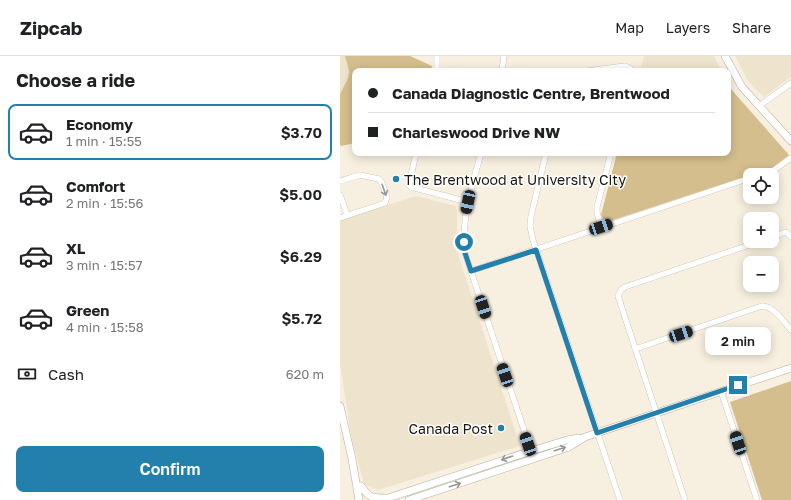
<!DOCTYPE html>
<meta charset="utf-8">
<style>
:root{--surface:#fff;--page:#f6f6f6;--text:#202124;--muted:#757577;--line:#e0e0e0;--accent:#237fac}
body{margin:0;font-family:"Golos Text",sans-serif;background:var(--page);color:var(--text);height:100vh;display:flex;flex-direction:column;font-size:15px;white-space:nowrap}
*{box-sizing:border-box;margin:0}
p{font-size:13px;color:var(--muted)}
.icon{flex:none;width:22px;height:22px;fill:none;stroke:currentColor;stroke-width:2;stroke-linecap:round;stroke-linejoin:round}
.map{position:relative;flex:1;overflow:hidden}
.drawer{display:flex;flex-direction:column;background:var(--surface);width:340px}
.drawer>*{flex:none}
.top-card{position:absolute;left:12px;top:12px;width:379px;height:88px;border-radius:8px;box-shadow:0 2px 10px #0003;display:grid;align-content:center;height:88px;padding:0 16px;background:var(--surface)}
.controls{position:absolute;left:403px;top:112px;display:grid;gap:8px}
.controls a{display:grid;place-items:center;width:36px;height:36px;border-radius:8px;background:var(--surface);box-shadow:0 2px 10px #0003;font-size:20px}
.end{position:absolute;width:18px;height:18px;margin:-9px;border:5px solid #237fac;background:#fff;box-shadow:0 0 0 2px #fff}
.from{border-radius:50%}
.bubble{position:absolute;height:28px;border-radius:8px;background:var(--surface);box-shadow:0 2px 10px #0003;font-size:13px;font-weight:600;line-height:28px;text-align:center}
.car{position:absolute;width:12px;height:24px;margin:-12px -6px;border-radius:5px;box-shadow:0 0 3px 1px #0007;background:linear-gradient(#222 24%,#8ab4d8 0 40%,#222 0 76%,#8ab4d8 0 86%,#222 0)}
.top-card b{display:flex;align-items:center;gap:14px;height:38px;font-size:15px}
.top-card b+b{border-top:1px solid var(--line)}
.top-card i{width:10px;height:10px;background:var(--text)}
ul{padding:0;list-style:none}
li{display:flex;align-items:center;gap:12px;height:56px;margin:0 8px 6px;padding:0 8px;border:2px solid transparent;border-radius:8px}
li div{flex:1}
li b{display:block;font-size:15px}
li em{font-style:normal;font-weight:600}
li.active{border-color:var(--accent)}
li>.icon{width:36px;height:36px;stroke-width:1.5}
h2{padding:0 16px;font-size:18px;line-height:48px}
.pay{display:flex;align-items:center;gap:10px;height:44px;padding:0 16px;font-size:15px}
.pay p{margin-inline-start:auto}
.button{display:flex;gap:8px;margin-top:auto;padding:8px 16px}
.button a{flex:1;height:46px;border-radius:8px;background:var(--accent);color:#fff;font-size:16px;font-weight:600;line-height:46px;text-align:center}
header{display:flex;align-items:center;gap:24px;box-sizing:border-box;height:56px;padding:0 20px;background:var(--surface);border-bottom:1px solid var(--line)}
header strong{font-size:19px}
nav{display:flex;gap:22px;margin-inline-start:auto;font-size:14px}
main{display:flex;flex:1;min-height:0}
.map>svg:first-child{display:block}
.built{fill:#eee4cd}
.green{fill:#d5be8d}
.lines{fill:none;stroke-linecap:round;stroke-linejoin:round}
.minor-casing{stroke:#b6afa0;stroke-width:6}
.tertiary-casing{stroke:#b6afa0;stroke-width:8}
.minor{stroke:#fff;stroke-width:5.5}
.tertiary{stroke:#fff;stroke-width:7}
.oneway{stroke:#979693}
.route{stroke:#237fac;stroke-width:5}
.poi-dot{fill:#237fac;stroke:#fff;stroke-width:1.5}
.labels{text-anchor:middle;dominant-baseline:central;stroke-width:3;stroke-linejoin:round;paint-order:stroke}
.poi-label{font-size:14px;fill:#181610;stroke:#fff;text-anchor:start}
</style>
<header>
<strong>Zipcab</strong>
<nav><a>Map</a><a>Layers</a><a>Share</a></nav>
</header>
<main>
<section class="drawer">
<h2>Choose a ride</h2>
<ul>
<li class="active"><svg class="icon" aria-label="car" viewBox="0 0 24 24"><path d="M5 17H2v-5l4-1 3-4h7l3 4 3 1v5h-3M9 17h6M6 11h13"/><circle cx="7" cy="17" r="2"/><circle cx="17" cy="17" r="2"/></svg><div><b>Economy</b><p>1 min · 15:55</p></div><em>$3.70</em></li>
<li><svg class="icon" aria-label="car" viewBox="0 0 24 24"><path d="M5 17H2v-5l4-1 3-4h7l3 4 3 1v5h-3M9 17h6M6 11h13"/><circle cx="7" cy="17" r="2"/><circle cx="17" cy="17" r="2"/></svg><div><b>Comfort</b><p>2 min · 15:56</p></div><em>$5.00</em></li>
<li><svg class="icon" aria-label="car" viewBox="0 0 24 24"><path d="M5 17H2v-5l4-1 3-4h7l3 4 3 1v5h-3M9 17h6M6 11h13"/><circle cx="7" cy="17" r="2"/><circle cx="17" cy="17" r="2"/></svg><div><b>XL</b><p>3 min · 15:57</p></div><em>$6.29</em></li>
<li><svg class="icon" aria-label="car" viewBox="0 0 24 24"><path d="M5 17H2v-5l4-1 3-4h7l3 4 3 1v5h-3M9 17h6M6 11h13"/><circle cx="7" cy="17" r="2"/><circle cx="17" cy="17" r="2"/></svg><div><b>Green</b><p>4 min · 15:58</p></div><em>$5.72</em></li>
</ul>
<div class="pay"><svg class="icon" aria-label="cash" viewBox="0 0 24 24"><path d="M3 7h18v10H3z"/><circle cx="12" cy="12" r="2"/></svg>Cash<p>620 m</p></div>
<div class="button"><a>Confirm</a></div>
</section>
<div class="map">
<svg width="451" height="444" viewBox="0 0 451 444">
<rect width="100%" height="100%" fill="#f7f0e0"/>
<path class="built" d="M0 0H5L9 15 8 22 0 38Z
M304 0H374L381 15H300Z
M395 0H451V21L424 41 408 25Z
M76 140 116 150 117 159V195L180 390 38 434 24 428 12 384 0 307V164Z"/>
<path class="green" d="M5 0H70L92 10 91 15H15V87L1 90 0 89V38L8 22 9 15Z
M390 32 449 99 432 112 270 165 263 163 261 159 277 97H388V33Z
M451 325V444H422L390 346Z"/>
<g class="lines">
<defs>
<path id="minor" d="M97 15V0
M162 15 164 0
M247 15 285 10 291 13V15
M419 50 451 27
M76 97 69 129 71 131 128 146
M141 97C132 131 121 161 125 197L192 398
M206 97 191 160 190 170 193 184 280 444
M419 119 434 114 451 102
M0 125 20 119 39 123 41 125 47 141 45 147 0 162
M0 139 7 159
M261 171 257 156V151L271 97
M432 181 446 176 451 181
M131 215 410 122
M295 293 422 250C434 250 444 266 451 274
M381 335 417 444
M345 444 278 240 281 234 285 231 421 185"/>
<path id="tertiary" d="M385 0 402 31 451 85
M0 350 12 403 19 444
M21 430C29 442 32 442 46 442
M42 444 191 395 227 384 239 382
M69 444 229 391 245 381 451 312"/>
</defs>
<use href="#minor" class="minor-casing"/>
<use href="#tertiary" class="tertiary-casing"/>
<use href="#minor" class="minor"/>
<use href="#tertiary" class="tertiary"/>
</g>
<defs><path id="oneway-shaft" d="M-6 0H5M1.5-3L5.5 0L1.5 3" fill="none" stroke-width="1.6" stroke-linecap="round" stroke-linejoin="round"/></defs>
<g class="oneway">
<use href="#oneway-shaft" transform="translate(44 134) rotate(71)"/>
<use href="#oneway-shaft" transform="translate(220 393) rotate(-18)"/>
<use href="#oneway-shaft" transform="translate(167 402) rotate(161)"/>
<use href="#oneway-shaft" transform="translate(115 429) rotate(-18)"/>
</g>
<g class="lines">
<path class="route" d="M124 186 125 197 131 215 196 194 257 377 398 329"/>
</g>
<g class="poi-dot">
<circle cx="56" cy="123" r="4"/>
<circle cx="161" cy="372" r="4"/>
</g>
<g class="labels">
<g class="poi-label">
<text x="64" y="123">The Brentwood at University City</text>
<text x="153" y="372" text-anchor="end">Canada Post</text>
</g>
</g>
</svg>
<div class="controls">
<a><svg class="icon" aria-label="locate" viewBox="0 0 24 24"><circle cx="12" cy="12" r="6"/><path d="M12 2v4M12 18v4M2 12h4M18 12h4"/></svg></a>
<a>+</a>
<a>−</a>
</div>
<i class="end from" style="left:124px;top:186px"></i>
<i class="end" style="left:398px;top:329px"></i>
<div class="bubble" style="left:365px;top:271px;width:66px">2 min</div>
<i class="car" style="left:128px;top:146px;rotate:192deg"></i>
<i class="car" style="left:261px;top:171px;rotate:72deg"></i>
<i class="car" style="left:143px;top:251px;rotate:162deg"></i>
<i class="car" style="left:341px;top:278px;rotate:72deg"></i>
<i class="car" style="left:165px;top:319px;rotate:341deg"></i>
<i class="car" style="left:398px;top:387px;rotate:342deg"></i>
<i class="car" style="left:188px;top:388px;rotate:341deg"></i>
<div class="top-card">
<b><i class="from"></i>Canada Diagnostic Centre, Brentwood</b>
<b><i></i>Charleswood Drive NW</b>
</div>
</div>
</main>
